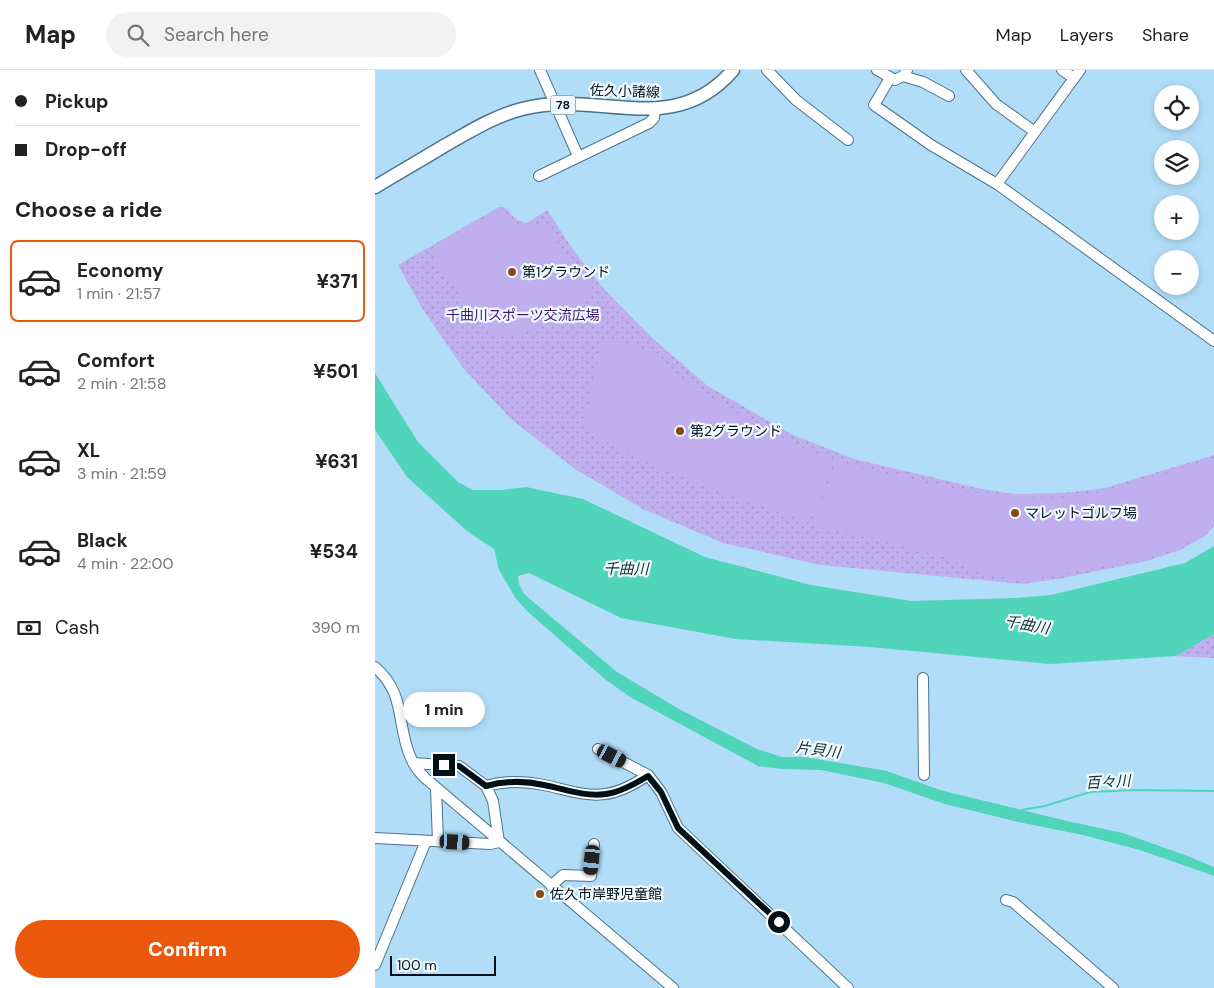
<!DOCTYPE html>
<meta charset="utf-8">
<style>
:root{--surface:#fff;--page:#f2f2f2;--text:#222;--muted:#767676;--line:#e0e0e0;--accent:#ea580c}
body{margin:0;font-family:"DM Sans","Noto Sans JP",sans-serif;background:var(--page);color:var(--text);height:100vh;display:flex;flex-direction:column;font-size:19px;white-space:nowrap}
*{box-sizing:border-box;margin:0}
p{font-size:16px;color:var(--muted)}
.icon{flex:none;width:28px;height:28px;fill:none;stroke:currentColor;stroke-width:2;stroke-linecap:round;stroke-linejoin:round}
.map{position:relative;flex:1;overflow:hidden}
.panel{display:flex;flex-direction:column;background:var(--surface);width:375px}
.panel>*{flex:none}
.banner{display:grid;align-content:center;height:110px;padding:0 15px;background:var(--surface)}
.tools{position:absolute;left:779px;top:15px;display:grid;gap:10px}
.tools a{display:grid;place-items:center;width:45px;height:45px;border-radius:50%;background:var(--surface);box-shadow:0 2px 8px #0003;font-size:25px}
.scale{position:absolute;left:15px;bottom:12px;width:106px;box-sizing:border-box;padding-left:5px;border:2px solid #010f18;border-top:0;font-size:14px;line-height:18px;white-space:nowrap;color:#010f18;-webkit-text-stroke:4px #f0f9ff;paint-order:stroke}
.end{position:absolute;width:22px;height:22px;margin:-11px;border:6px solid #010f18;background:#fff;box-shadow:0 0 0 2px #fff}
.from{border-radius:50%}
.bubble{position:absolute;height:35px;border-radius:18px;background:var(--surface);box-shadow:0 2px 8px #0003;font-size:16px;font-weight:800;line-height:35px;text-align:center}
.car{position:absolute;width:15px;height:30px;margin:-15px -8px;border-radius:6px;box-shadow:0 0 4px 1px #0007;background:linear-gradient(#222 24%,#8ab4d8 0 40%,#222 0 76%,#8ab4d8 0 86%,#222 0)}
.banner b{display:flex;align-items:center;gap:18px;height:48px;font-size:19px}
.banner b+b{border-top:1px solid var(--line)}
.banner i{width:12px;height:12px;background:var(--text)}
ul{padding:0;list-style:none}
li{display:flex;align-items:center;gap:15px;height:82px;margin:0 10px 8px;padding:0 5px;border:2px solid transparent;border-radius:8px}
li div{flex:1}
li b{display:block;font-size:19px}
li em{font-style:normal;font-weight:800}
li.active{border-color:var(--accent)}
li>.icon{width:45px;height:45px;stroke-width:1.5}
h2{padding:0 15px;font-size:22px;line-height:60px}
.pay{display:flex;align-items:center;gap:12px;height:55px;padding:0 15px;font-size:19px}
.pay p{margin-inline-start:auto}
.primary-button{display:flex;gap:10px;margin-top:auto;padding:10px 15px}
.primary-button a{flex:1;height:58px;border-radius:30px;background:var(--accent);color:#fff;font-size:20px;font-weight:800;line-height:58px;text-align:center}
header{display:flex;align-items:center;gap:30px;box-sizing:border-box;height:70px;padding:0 25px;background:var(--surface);border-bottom:1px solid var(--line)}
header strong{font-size:24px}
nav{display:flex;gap:28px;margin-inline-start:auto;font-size:18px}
.search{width:350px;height:45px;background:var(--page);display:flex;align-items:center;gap:12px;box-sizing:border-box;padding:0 18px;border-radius:28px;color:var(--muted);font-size:19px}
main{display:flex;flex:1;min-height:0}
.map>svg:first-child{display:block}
.green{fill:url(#green-dots)}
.pitch{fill:#c0afef}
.water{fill:#50d5ba}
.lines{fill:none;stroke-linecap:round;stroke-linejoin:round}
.stream{stroke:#50d5ba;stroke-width:2}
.minor-casing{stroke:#4a738c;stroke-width:12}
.major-casing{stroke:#4a738c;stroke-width:15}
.minor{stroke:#fff;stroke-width:10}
.major{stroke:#fff;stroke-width:12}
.route{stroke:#010f18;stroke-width:6}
.poi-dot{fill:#894a10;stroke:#f0f9ff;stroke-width:2}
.labels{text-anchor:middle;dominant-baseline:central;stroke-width:4.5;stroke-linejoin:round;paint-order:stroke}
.shield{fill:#f0f9ff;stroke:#49555d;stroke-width:1}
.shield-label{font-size:12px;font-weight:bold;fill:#010f18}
.street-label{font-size:14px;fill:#010f18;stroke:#f0f9ff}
.poi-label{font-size:14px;fill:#010f18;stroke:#f0f9ff;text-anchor:start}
.park-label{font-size:14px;fill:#3e1572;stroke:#f0f9ff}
.water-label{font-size:15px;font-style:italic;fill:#133029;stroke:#f0f9ff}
</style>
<header>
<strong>Map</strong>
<div class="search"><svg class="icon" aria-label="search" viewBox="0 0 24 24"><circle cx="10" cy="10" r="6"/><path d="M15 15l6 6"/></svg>Search here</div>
<nav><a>Map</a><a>Layers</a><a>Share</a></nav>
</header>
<main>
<section class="panel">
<div class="banner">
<b><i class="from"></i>Pickup</b>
<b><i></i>Drop-off</b>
</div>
<h2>Choose a ride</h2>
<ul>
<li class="active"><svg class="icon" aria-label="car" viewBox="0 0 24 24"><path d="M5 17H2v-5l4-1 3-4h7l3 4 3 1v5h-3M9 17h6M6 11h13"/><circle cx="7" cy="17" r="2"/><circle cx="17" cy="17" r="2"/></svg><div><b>Economy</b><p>1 min · 21:57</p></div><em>¥371</em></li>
<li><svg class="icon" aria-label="car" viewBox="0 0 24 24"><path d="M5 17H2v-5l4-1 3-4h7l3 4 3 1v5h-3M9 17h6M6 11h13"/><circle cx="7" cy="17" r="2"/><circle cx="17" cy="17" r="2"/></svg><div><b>Comfort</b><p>2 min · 21:58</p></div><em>¥501</em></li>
<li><svg class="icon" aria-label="car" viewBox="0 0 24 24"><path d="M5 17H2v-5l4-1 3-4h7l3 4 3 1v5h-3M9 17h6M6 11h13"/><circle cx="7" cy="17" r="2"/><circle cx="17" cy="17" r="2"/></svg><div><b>XL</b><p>3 min · 21:59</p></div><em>¥631</em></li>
<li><svg class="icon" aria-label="car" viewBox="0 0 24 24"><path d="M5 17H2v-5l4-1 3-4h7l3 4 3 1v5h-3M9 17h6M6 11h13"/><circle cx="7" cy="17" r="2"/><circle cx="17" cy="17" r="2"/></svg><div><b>Black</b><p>4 min · 22:00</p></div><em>¥534</em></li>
</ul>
<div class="pay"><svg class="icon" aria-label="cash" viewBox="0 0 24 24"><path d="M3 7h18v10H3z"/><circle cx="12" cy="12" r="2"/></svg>Cash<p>390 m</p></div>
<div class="primary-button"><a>Confirm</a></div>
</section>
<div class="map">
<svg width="839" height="918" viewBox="0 0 839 918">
<defs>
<pattern id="green-dots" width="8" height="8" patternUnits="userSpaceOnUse" patternTransform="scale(1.25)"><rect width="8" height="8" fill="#c0afef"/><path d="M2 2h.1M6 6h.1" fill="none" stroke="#a395cc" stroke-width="1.8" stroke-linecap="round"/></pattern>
</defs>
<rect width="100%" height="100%" fill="#b2ddf9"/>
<path class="green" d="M124 137 131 138C137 146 141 151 152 153L172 140 199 181 228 218 277 268 333 316 416 364 479 389 607 419 640 424 688 423 730 418 839 385V456L830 466 805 480 772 491 683 509 649 514 445 495 348 473 268 439 200 399 137 350 88 298 47 238 23 195Z
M839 564V588L801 586Z"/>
<path class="pitch" d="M124 142C133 144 138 152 147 157L165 154 171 158 215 214V226L197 239 155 260 132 266 120 264 107 256 60 190 59 180 63 173 117 144Z
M227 270C279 270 290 300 329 323 369 347 410 371 453 389L456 397 443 434 433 452C358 425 277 402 209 358Z
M839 388V451L827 463 807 475 770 488 648 511 593 500 579 490 488 465 452 460 435 453 445 435 461 391 589 422 641 427 689 428 731 422Z"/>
<path class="water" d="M0 303 43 372 83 412 98 420H126L151 417 208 429 330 487 436 515 536 531 640 528 676 525 810 493 839 476V564L801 586 675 594 495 577 361 569 246 548 154 503 143 506 144 514 149 524 242 602 304 639 382 679 407 687H430L512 701 565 720 692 751 748 763 810 785 839 797V806L768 781 708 765 643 752 570 734 509 713 446 700 407 699 383 696 255 627 231 610 153 542 141 529 124 500 119 479 92 461 32 407 0 360Z"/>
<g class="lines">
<path class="stream" d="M646 740 670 736 715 722 760 720 839 721"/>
<defs>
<path id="minor" d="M165 0 203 86
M392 0 421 30 473 70
M502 0 520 10 528 6 532 0
M591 0 621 34 660 62
M687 0 699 8
M528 6 548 12 574 26
M515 8 499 35 556 75 622 114 839 271
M164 106 274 53 279 48 280 38
M622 114 705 0
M0 597C31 624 21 652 35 686 38 694 44 702 50 708L298 918
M548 608 549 705
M223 679 273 705 286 722 303 758 473 918
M111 716C129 711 150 711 169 715 190 719 209 727 230 724 246 722 260 714 273 705
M61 719 63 771
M0 768 115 774 124 772 118 731 111 716 84 696 38 693
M176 816 188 805 216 806 219 774
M631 830 638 832 738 918
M0 895 51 771"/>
<path id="major" d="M0 117C23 103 46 90 69 76 94 62 119 46 147 39 223 19 298 70 358 0"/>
</defs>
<use href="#minor" class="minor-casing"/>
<use href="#major" class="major-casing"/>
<use href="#minor" class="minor"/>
<use href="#major" class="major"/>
</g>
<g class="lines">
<path class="route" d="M69 695 84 696 111 716C129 711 151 711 169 715 190 719 209 727 231 724 246 722 260 714 273 706L286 722 303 758 404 852"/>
</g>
<g class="poi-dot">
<circle cx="137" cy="202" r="5"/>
<circle cx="305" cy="361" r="5"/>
<circle cx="640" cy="443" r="5"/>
<circle cx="165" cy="824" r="5"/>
</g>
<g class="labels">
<rect class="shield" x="175.5" y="25.5" width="25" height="19" rx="4"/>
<g class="shield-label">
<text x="188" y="35">78</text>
</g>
<g class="street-label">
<text transform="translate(250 21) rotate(2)">佐久小諸線</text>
</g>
<g class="poi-label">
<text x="147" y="202">第1グラウンド</text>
<text x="315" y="361">第2グラウンド</text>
<text x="650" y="443">マレットゴルフ場</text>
<text x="175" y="824">佐久市岸野児童館</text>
</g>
<g class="park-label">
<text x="148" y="245">千曲川スポーツ交流広場</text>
</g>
<g class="water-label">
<text x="251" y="499">千曲川</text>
<text transform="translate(652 555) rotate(10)">千曲川</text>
<text transform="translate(443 680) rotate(7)">片貝川</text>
<text transform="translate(733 712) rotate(-3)">百々川</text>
</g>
</g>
</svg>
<div class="tools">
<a><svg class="icon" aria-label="locate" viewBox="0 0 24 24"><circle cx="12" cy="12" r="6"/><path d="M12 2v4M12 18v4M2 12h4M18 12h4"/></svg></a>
<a><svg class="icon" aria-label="layers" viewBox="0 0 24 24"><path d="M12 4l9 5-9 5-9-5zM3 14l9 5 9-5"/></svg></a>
<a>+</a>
<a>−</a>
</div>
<div class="scale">100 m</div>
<i class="end from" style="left:404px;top:852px"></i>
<i class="end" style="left:69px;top:695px"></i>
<div class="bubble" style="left:28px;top:622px;width:82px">1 min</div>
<i class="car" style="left:237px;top:686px;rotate:117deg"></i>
<i class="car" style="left:80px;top:772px;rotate:93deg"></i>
<i class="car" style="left:217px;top:790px;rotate:186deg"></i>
</div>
</main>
